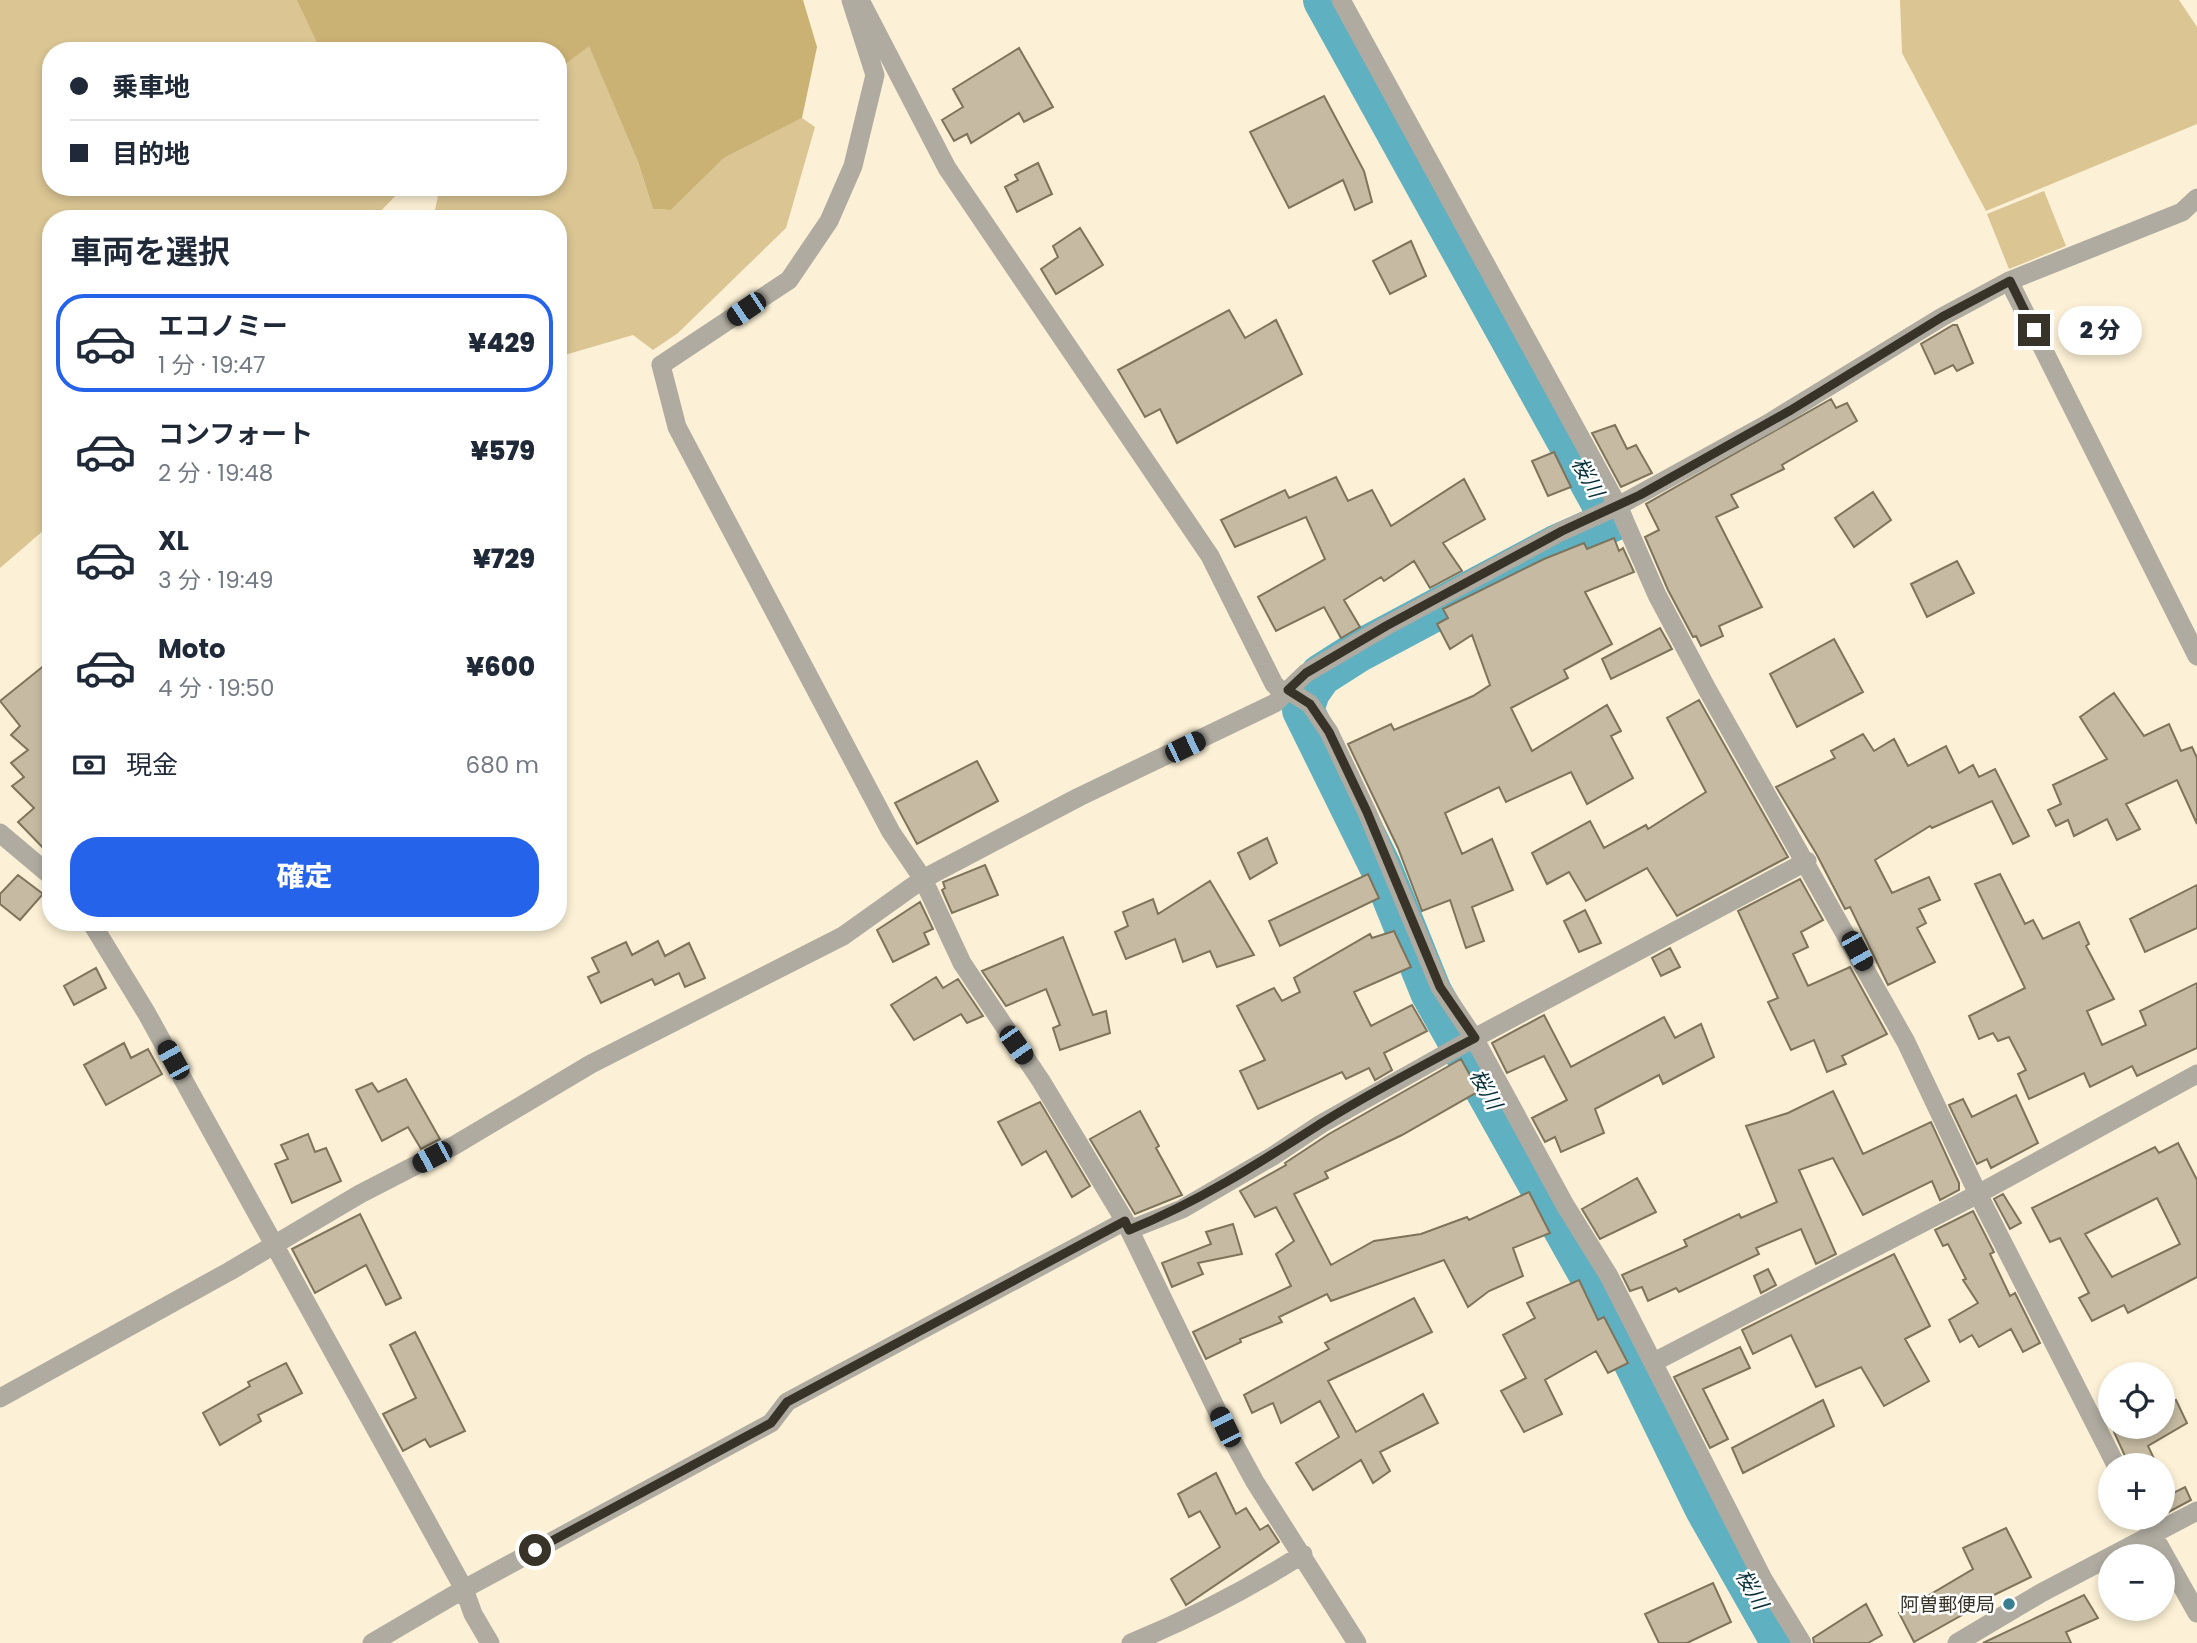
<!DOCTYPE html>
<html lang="ja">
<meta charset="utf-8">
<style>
:root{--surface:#fff;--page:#f2f2f3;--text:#1f2937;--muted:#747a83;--line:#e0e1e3;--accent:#2563eb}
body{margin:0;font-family:Poppins,"Noto Sans JP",sans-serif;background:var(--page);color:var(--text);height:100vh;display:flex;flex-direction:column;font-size:26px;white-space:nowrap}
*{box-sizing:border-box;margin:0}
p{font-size:23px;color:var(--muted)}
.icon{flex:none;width:38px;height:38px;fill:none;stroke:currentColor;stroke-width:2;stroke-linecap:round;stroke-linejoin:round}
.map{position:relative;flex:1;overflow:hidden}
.sheet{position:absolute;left:42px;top:210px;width:525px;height:721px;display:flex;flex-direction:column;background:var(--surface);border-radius:28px;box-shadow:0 4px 10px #0003}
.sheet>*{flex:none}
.guide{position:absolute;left:42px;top:42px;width:525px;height:154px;border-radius:28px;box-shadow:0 4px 10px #0003;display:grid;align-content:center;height:154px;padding:0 28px;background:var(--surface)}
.controls{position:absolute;left:2098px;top:1362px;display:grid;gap:14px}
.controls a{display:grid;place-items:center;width:77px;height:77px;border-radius:50%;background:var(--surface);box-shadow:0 4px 10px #0003;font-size:35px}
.end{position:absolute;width:32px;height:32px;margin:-16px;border:9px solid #373328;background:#fff;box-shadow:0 0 0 4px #fff}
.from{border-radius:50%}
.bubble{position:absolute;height:49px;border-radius:24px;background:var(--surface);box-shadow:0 4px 10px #0003;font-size:23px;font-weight:800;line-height:49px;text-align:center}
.car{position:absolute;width:21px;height:42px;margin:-21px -10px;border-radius:9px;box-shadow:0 0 5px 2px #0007;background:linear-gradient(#222 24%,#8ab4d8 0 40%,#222 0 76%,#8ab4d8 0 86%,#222 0)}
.guide b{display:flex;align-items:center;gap:24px;height:66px;font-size:26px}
.guide b+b{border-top:2px solid var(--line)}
.guide i{width:18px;height:18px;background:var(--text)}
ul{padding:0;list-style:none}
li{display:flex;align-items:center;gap:21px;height:98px;margin:0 14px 10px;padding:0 14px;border:4px solid transparent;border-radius:28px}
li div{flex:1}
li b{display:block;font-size:26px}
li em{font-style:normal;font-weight:800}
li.active{border-color:var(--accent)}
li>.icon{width:63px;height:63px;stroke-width:1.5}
h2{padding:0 28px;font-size:32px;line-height:84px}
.pay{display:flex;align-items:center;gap:18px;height:77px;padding:0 28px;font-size:26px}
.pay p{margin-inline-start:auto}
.action{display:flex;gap:14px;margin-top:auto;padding:14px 28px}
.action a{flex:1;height:80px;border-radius:28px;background:var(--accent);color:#fff;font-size:28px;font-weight:800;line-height:80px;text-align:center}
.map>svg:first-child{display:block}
.green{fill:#dac593}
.forest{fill:#cab174}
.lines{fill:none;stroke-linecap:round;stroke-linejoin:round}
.river{stroke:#5fb1c2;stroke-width:42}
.building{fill:#c6bba2;stroke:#7e745c;stroke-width:2;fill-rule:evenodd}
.minor{stroke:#afaba0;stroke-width:19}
.route{stroke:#373328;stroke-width:9}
.poi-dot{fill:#3a7f8d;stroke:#fff;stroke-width:2.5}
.labels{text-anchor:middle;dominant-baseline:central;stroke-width:5;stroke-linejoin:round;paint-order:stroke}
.poi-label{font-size:19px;fill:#373328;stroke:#fff;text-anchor:end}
.water-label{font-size:21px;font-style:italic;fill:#083139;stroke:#fff}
</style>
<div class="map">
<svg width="2197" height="1643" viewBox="0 0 2197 1643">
<rect width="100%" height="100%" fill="#fcf1d6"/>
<path class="green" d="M0 0H305L320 51H51V187H404L373 219H51V524L0 568Z
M1900 0H2179L2197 27V124L1986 211 1902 53Z
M589 45 638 162 653 209 671 210 724 158 802 118 815 127 786 228 678 333 653 350 633 335 558 357V219H433L440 187H558V70Z
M2044 191 2066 246 2009 269 1987 214Z"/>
<path class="forest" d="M297 0H803L817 47 802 118 724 158 671 210 653 209 638 162 589 46 558 70V51H321Z"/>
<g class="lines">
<path class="river" d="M1324 0 1612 521 1556 546 1357 652 1321 675 1309 692 1303 710 1381 868 1431 992 1605 1302 1706 1509 1782 1643"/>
</g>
<path class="building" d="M1019 48 1053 107 1024 122 1019 113 971 143 967 134 954 141 942 120 963 107 953 89Z
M1324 96 1364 171 1372 202 1355 210 1343 180 1289 208 1250 132Z
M1038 163 1052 194 1017 212 1005 187 1018 180 1015 175Z
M1080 228 1103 265 1056 294 1041 269 1058 257 1053 246Z
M1411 241 1426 276 1390 294 1373 261Z
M1229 310 1245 338 1276 320 1302 374 1177 443 1160 409 1145 417 1118 370Z
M1953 325H1957L1973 363 1957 371 1953 365 1935 374 1921 344Z
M1831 399 1836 408 1847 403 1857 421 1782 465 1784 469 1731 495 1738 507 1716 517 1762 607 1719 626 1723 636 1701 646 1696 636 1693 637 1668 590 1645 537 1659 530 1646 504Z
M1615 425 1627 449 1636 445 1652 473 1621 487 1592 433Z
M1554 452 1571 487 1548 496 1532 461Z
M1336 477 1348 501 1372 490 1391 526 1464 479 1485 519 1443 543 1462 571 1430 588 1414 561 1384 581 1381 577 1344 600 1360 627 1341 638 1324 607 1276 631 1258 597 1325 559 1306 517 1235 547 1221 520 1285 490 1289 498Z
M1873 492 1891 520 1854 547 1835 518Z
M1614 538 1619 551 1623 548 1634 572 1585 592 1612 644 1564 670 1568 678 1511 708 1532 751 1607 705 1621 731 1611 736 1633 778 1587 804 1571 772 1506 802 1499 787 1445 813 1462 854 1492 839 1513 890 1472 907 1484 941 1466 948 1450 900 1422 911 1398 848 1348 744 1391 724 1394 730 1473 696 1490 685 1472 635 1450 649 1437 624 1448 618 1443 609 1544 559 1584 543 1587 549Z
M1957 561 1974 593 1927 617 1911 584Z
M1660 628 1672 649 1611 679 1602 659Z
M1834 639 1863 692 1797 727 1770 674Z
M51 660V856L18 822 34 808 12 786 24 777 11 763 28 750 11 735 20 726 0 701Z
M2114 693 2144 736 2169 724 2181 751 2192 747 2197 758V824L2177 780 2126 804 2140 829 2117 840 2107 819 2074 836 2068 820 2056 826 2048 810 2061 804 2053 785 2107 759 2080 717Z
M1699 700 1788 857 1677 916 1647 868 1586 901 1569 872 1547 884 1532 853 1590 821 1604 848 1646 825 1648 829 1706 792 1667 718Z
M1863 734 1874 751 1894 739 1908 766 1946 746 1959 773 1973 765 1979 777 1995 769 2029 836 2013 844 1992 801 1932 828 1930 826 1875 860 1892 893 1929 877 1940 900 1919 909 1926 923 1917 928 1935 962 1888 985 1850 907 1845 909 1817 855 1776 787 1835 758 1831 751Z
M977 761 998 801 917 844 895 803Z
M1267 838 1277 863 1250 879 1238 853Z
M985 865 998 895 952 913 942 890 945 888 943 882Z
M1368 874 1379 898 1280 946 1269 921Z
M2000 874 2025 924 2033 920 2043 939 2079 922 2089 944 2086 946 2114 999 2087 1011 2102 1045 2146 1025 2140 1011 2197 983V1048L2137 1076 2132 1066 2090 1087 2084 1073 2029 1099 2018 1074 2026 1070 2009 1037 1998 1041 1993 1033 1979 1039 1969 1016 2025 988 1975 884Z
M18 875 43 894 20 920 0 904V894Z
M1800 879 1823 920 1801 932 1808 947 1793 954 1808 986 1850 967 1887 1034 1842 1056 1846 1064 1827 1072 1814 1040 1791 1050 1768 1002 1778 998 1738 911Z
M1210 881 1254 955 1217 967 1210 951 1183 962 1175 939 1126 959 1115 932 1128 926 1123 912 1153 899 1158 914Z
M2197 885V928L2145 952 2130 919Z
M920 902 933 929 924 933 929 944 893 962 877 930Z
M1585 910 1601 943 1579 952 1564 921Z
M1394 931 1411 967 1354 992 1371 1026 1412 1005 1427 1031 1384 1053 1392 1070 1375 1080 1369 1068 1346 1079 1342 1072 1258 1109 1240 1071 1265 1060 1237 1006 1274 988 1282 1001 1300 992 1294 978 1370 934 1372 938Z
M1063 937 1093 1015 1106 1011 1110 1033 1060 1050 1053 1028 1060 1025 1046 989 1006 1006 982 971Z
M658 941 665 956 689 943 705 978 685 987 679 973 655 985 652 979 601 1003 588 977 599 972 592 958 626 942 632 955Z
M1670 948 1680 967 1661 976 1652 958Z
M96 968 106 988 74 1005 64 986Z
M936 977 943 988 958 979 983 1016 967 1023 961 1014 914 1040 891 1005Z
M1544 1015 1571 1067 1664 1017 1675 1038 1701 1024 1714 1057 1663 1084 1659 1075 1595 1109 1604 1133 1561 1152 1555 1137 1545 1142 1532 1118 1567 1100 1544 1056 1507 1073 1492 1043Z
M124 1043 131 1058 148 1049 162 1074 106 1105 84 1065Z
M1461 1059 1479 1091 1402 1135 1325 1172 1328 1178 1294 1194 1331 1265 1374 1241 1421 1234 1467 1217 1469 1220 1529 1192 1550 1233 1513 1248 1523 1276 1489 1291 1468 1307 1444 1260 1331 1301 1327 1294 1279 1317 1282 1322 1240 1339 1241 1342 1206 1359 1193 1332 1291 1286 1276 1254 1294 1241 1276 1207 1255 1217 1240 1191 1286 1165 1285 1163 1329 1134Z
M406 1079 440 1139 421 1149 408 1127 382 1141 356 1090 372 1083 378 1092Z
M1833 1091 1863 1154 1931 1122 1959 1183V1190L1940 1200 1932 1181 1863 1215 1833 1158 1799 1170 1836 1254 1816 1264 1801 1229 1756 1248 1759 1254 1679 1292 1676 1288 1648 1301 1642 1287 1630 1291 1622 1275 1687 1246 1684 1240 1739 1214 1741 1218 1777 1202 1746 1126 1788 1113Z
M2016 1095 2038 1143 1991 1168 1987 1159 1977 1164 1949 1105 1963 1099 1972 1117Z
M1040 1102 1090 1186 1072 1197 1046 1151 1022 1165 998 1122Z
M1140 1111 1159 1146 1156 1148 1182 1195 1135 1214 1090 1139Z
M308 1134 315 1152 326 1148 341 1181 292 1203 275 1164 288 1159 281 1145Z
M2178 1143 2197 1180V1277L2128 1313 2124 1305 2092 1321 2079 1298 2089 1293 2060 1238 2050 1242 2032 1208 2155 1147 2159 1153ZM2157 1198 2180 1244 2112 1277 2085 1234Z
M1637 1178 1656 1212 1600 1239 1582 1209Z
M2003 1194 2021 1223 2010 1229 1994 1199Z
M1973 1211 1994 1252 1990 1254 2010 1296 2015 1293 2040 1343 2023 1352 2011 1329 1979 1347 1972 1335 1960 1342 1949 1320 1978 1303 1963 1280 1966 1279 1948 1244 1943 1246 1935 1230Z
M360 1214 401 1298 386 1305 366 1265 315 1293 292 1249Z
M1233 1224 1242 1254 1198 1263 1203 1274 1172 1287 1162 1263 1211 1244 1206 1232Z
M1894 1254 1930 1326 1905 1339 1929 1381 1884 1406 1861 1367 1816 1387 1791 1335 1753 1354 1742 1330Z
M1768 1269 1776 1285 1761 1293 1754 1276Z
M1579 1280 1598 1320 1604 1317 1628 1363 1608 1373 1596 1351 1545 1380 1562 1414 1524 1432 1501 1391 1526 1378 1503 1335 1535 1318 1527 1303Z
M1414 1298 1432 1332 1328 1381 1356 1432 1423 1394 1438 1423 1380 1452 1390 1471 1373 1483 1361 1460 1313 1490 1296 1463 1339 1437 1320 1401 1281 1423 1273 1403 1252 1413 1244 1395 1329 1349 1325 1343Z
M415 1332 465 1431 430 1447 425 1439 403 1451 383 1414 416 1398 390 1345Z
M1740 1347 1750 1368 1703 1389 1728 1439 1710 1448 1674 1377Z
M286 1363 302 1393 258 1415 261 1421 220 1445 203 1413 250 1386 248 1382Z
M1823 1400 1834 1426 1743 1473 1732 1448Z
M2176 1400 2187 1423 2148 1446 2157 1465H2129L2114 1432 2126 1426H2163V1407Z
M1216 1473 1236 1514 1246 1508 1260 1530 1268 1525 1279 1542 1186 1605 1171 1579 1220 1547 1200 1511 1189 1517 1178 1494Z
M2185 1487 2191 1500 2163 1515V1498Z
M2006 1528 2031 1577 1961 1611 1962 1615 1914 1642 1899 1613 1973 1569 1963 1548Z
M1713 1583 1731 1622 1687 1643H1659L1645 1614Z
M2084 1595 2098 1618 2066 1632 2071 1643H1983Z
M1866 1604 1882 1635 1868 1643H1814L1813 1638Z"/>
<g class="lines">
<path class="minor" d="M851 0 875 75 853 166 829 221 789 280 661 365 677 427 891 832 923 879 962 963 1041 1081 1125 1221 1225 1427 1255 1482 1357 1643
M1341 0 1618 506 1657 595 1707 689 1906 1042 1978 1194 2116 1465
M862 4 947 168 1210 556 1274 684 1284 694
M2009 281 2197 656
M1288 690 1310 704 1329 732 1367 812 1440 987 1474 1038 1565 1205 1609 1276 1763 1579 1802 1643
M0 833 51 876
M91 922 147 1014 464 1589 473 1614 490 1643
M1129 1230 1182 1209 1273 1156 1321 1124 1465 1043 1807 861
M1654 1362 1978 1194 2197 1074
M0 1398 230 1271 360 1194 455 1145 591 1064 843 936 923 879 1079 797 1275 703 1306 673 1386 626 1562 531 1618 506 1769 423 1942 317 2009 281 2182 212 2197 198
M2143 1517 2197 1613
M372 1643 464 1589 771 1423 787 1402 1125 1221
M1131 1643C1192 1618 1248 1589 1303 1554
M1957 1643 2041 1593 2197 1511"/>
</g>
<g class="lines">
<path class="route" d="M535 1550 771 1423 787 1402 1125 1221 1129 1230C1200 1201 1256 1165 1320 1124 1370 1093 1423 1065 1475 1038L1440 987 1367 812 1329 732 1310 704 1288 690 1306 673 1386 626 1562 531 1640 495 1791 410 1942 317 2010 281 2034 330"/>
</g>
<circle class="poi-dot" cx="2009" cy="1604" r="7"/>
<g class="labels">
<g class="poi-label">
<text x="1995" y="1604">阿曽郵便局</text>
</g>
<g class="water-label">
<text transform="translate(1588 477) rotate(61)">桜川</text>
<text transform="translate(1486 1089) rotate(61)">桜川</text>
<text transform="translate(1752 1589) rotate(60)">桜川</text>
</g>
</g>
</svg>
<div class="controls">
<a><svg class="icon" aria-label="locate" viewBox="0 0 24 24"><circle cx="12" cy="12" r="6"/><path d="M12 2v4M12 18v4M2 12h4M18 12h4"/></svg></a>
<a>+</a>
<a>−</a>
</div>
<i class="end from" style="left:535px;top:1550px"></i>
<i class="end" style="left:2034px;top:330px"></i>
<div class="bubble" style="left:2058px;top:306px;width:84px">2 分</div>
<i class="car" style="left:746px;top:309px;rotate:236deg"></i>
<i class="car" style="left:1185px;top:747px;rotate:64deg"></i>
<i class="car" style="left:1857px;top:951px;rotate:151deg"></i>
<i class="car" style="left:1016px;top:1045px;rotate:145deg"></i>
<i class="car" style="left:173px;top:1060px;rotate:331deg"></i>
<i class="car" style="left:432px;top:1157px;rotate:242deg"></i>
<i class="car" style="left:1225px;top:1427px;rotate:334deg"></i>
<div class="guide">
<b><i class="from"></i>乗車地</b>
<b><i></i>目的地</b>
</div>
<section class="sheet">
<h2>車両を選択</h2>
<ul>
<li class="active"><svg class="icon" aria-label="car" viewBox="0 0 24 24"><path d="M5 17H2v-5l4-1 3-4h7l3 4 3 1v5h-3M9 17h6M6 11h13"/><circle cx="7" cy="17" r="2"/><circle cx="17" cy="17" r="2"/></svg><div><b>エコノミー</b><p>1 分 · 19:47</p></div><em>¥429</em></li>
<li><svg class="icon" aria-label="car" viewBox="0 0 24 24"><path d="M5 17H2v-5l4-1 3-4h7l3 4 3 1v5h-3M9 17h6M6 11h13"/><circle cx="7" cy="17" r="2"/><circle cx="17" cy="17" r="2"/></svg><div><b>コンフォート</b><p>2 分 · 19:48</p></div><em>¥579</em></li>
<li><svg class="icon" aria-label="car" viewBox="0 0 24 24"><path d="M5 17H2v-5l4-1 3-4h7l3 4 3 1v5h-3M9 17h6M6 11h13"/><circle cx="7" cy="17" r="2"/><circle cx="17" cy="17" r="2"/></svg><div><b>XL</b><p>3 分 · 19:49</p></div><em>¥729</em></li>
<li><svg class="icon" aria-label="car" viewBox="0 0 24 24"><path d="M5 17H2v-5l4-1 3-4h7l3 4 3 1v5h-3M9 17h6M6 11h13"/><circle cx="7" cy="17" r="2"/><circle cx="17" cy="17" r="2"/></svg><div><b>Moto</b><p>4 分 · 19:50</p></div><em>¥600</em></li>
</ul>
<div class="pay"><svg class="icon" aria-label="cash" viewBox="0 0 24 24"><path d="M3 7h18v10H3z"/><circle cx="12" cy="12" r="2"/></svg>現金<p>680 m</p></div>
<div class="action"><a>確定</a></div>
</section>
</div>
